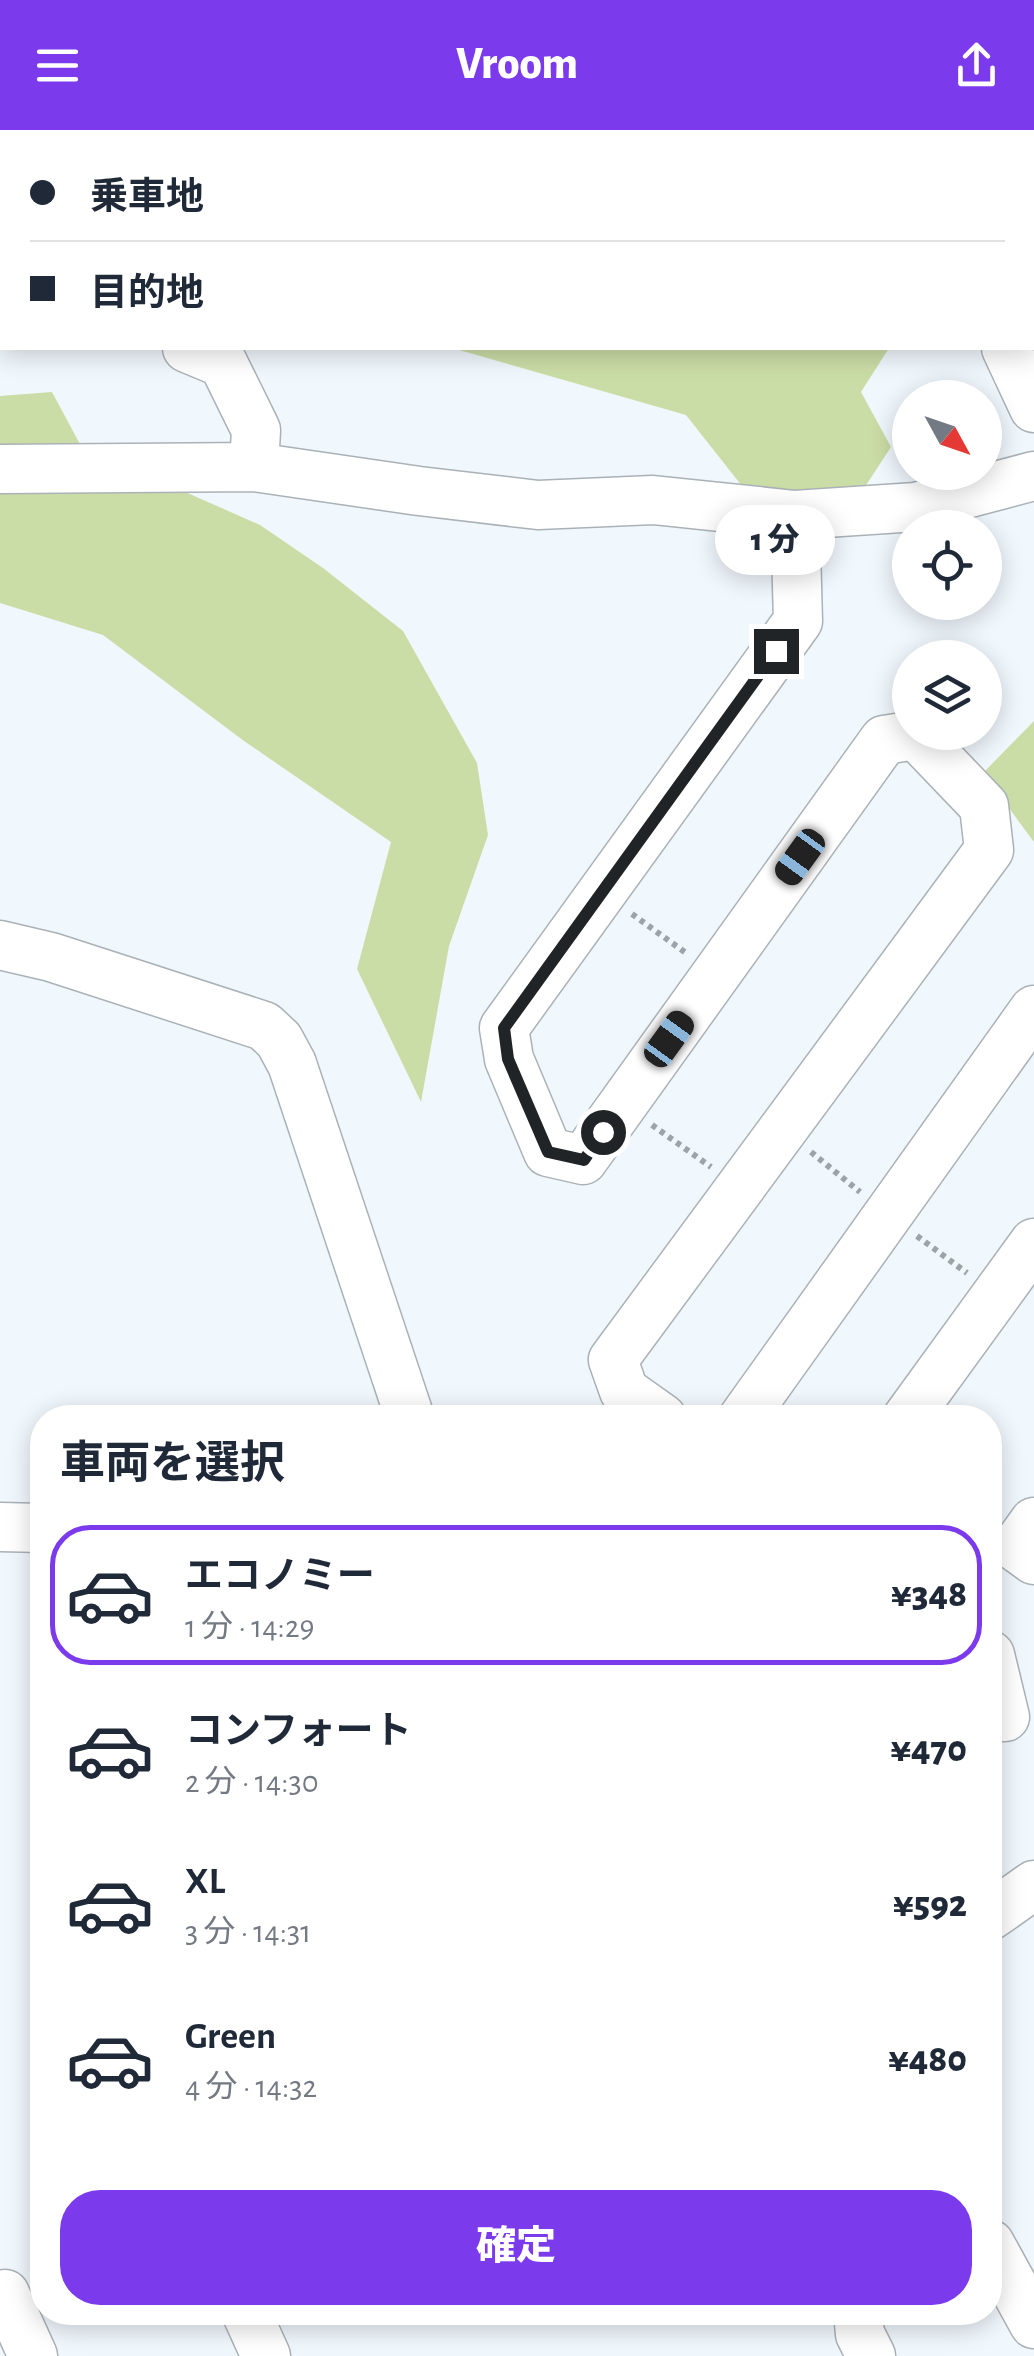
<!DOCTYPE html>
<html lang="ja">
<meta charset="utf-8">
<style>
:root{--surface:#fff;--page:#f6f6f7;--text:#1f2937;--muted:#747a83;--line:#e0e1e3;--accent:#7c3aed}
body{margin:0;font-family:"Alegreya Sans","Noto Sans JP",sans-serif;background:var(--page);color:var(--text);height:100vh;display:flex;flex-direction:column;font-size:38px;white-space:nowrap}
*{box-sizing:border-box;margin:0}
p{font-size:32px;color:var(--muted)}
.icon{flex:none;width:55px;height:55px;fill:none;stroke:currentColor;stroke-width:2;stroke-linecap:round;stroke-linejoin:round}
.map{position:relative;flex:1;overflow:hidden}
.panel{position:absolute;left:30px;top:1275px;width:972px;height:920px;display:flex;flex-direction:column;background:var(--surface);border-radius:40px;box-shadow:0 5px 25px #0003}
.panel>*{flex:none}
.guide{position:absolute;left:0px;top:0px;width:1035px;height:220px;box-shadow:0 5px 25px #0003;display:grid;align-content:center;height:220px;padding:0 30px;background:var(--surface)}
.needle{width:65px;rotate:130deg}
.fabs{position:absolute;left:892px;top:250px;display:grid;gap:20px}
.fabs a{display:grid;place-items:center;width:110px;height:110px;border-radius:50%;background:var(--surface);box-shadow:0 5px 25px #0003;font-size:50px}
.end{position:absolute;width:45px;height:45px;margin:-22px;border:12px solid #212426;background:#fff;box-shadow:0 0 0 5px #fff}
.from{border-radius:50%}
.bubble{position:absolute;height:70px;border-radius:35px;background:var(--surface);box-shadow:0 5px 25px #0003;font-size:32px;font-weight:800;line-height:70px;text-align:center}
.car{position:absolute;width:30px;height:60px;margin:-30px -15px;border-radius:12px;box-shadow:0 0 8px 2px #0007;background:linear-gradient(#222 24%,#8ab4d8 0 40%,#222 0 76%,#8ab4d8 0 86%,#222 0)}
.guide b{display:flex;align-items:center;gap:35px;height:95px;font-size:38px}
.guide b+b{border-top:2px solid var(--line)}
.guide i{width:25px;height:25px;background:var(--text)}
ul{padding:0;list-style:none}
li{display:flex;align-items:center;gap:30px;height:140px;margin:0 20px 15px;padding:0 10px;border:5px solid transparent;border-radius:40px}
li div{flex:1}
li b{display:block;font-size:38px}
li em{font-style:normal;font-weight:800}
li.on{border-color:var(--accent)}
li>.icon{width:90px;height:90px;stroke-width:1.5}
h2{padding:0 30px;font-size:45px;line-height:120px}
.primary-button{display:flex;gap:20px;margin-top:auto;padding:20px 30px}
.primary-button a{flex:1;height:115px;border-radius:40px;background:var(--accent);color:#fff;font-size:40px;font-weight:800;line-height:115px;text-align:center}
header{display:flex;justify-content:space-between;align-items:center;height:130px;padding:0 30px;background:var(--accent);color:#fff;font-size:45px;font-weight:800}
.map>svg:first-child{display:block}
.green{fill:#cbdda6}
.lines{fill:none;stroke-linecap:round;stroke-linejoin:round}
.minor-casing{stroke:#abb2b7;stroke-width:51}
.path{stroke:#9da3a7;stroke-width:6;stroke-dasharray:5 5;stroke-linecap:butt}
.minor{stroke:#fff;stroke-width:48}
.route{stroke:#212426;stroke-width:12}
</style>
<header><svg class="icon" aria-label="menu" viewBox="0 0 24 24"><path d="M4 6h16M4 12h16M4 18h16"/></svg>Vroom<svg class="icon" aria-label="share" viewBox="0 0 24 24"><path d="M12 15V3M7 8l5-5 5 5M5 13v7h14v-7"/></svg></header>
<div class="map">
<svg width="1034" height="2226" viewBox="0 0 1034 2226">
<rect width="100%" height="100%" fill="#f0f7fd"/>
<path class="green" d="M333 0H770L777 2H330Z
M452 218H889L861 262 891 317 855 372 753 370 686 285Z
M52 262 81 316 260 395 323 438 403 501 477 633 488 705 449 816 421 972 357 839 391 712 244 611 103 505 0 473V266Z
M1034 591V712L983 643Z"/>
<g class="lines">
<defs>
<path id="minor" d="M823 0 827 2
M1016 2 1019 0
M0 137 2 138
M187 218 223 233 256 300 254 337
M1006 218 1034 278
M0 339 254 337 419 361 538 375 653 370 795 385 916 377 1034 346
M0 815 51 827 264 896 279 910 292 934 410 1288
M662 1288 624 1261 613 1230 989 720 984 676 916 605 884 610 583 1030 548 1022 509 929 504 898 798 491 795 385
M743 1288 1034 880
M907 1288 1034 1113
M1034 1392 1016 1417 1034 1430
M0 1397 42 1398
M990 1525 1005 1587
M990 1786 1034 1755
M990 2114 1034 2194
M0 2166 5 2164 33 2226
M246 2182 266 2226
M858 2182 860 2204 871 2226"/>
</defs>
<use href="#minor" class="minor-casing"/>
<path class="path" d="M632 784 686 823
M652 995 711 1037
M811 1022 860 1062
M917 1106 967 1143"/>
<use href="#minor" class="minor"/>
</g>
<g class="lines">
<path class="route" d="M603 1002 584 1030 548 1022 508 929 504 898 776 521"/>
</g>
</svg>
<div class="fabs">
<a><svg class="needle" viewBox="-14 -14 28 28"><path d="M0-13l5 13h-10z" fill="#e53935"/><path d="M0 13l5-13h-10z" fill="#747a83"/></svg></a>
<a><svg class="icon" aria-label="locate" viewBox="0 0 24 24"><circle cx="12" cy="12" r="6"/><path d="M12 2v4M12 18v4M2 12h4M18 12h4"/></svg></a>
<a><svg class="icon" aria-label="layers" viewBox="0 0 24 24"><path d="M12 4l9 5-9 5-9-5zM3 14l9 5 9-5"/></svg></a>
</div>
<i class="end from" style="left:603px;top:1002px"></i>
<i class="end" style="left:776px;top:521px"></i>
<div class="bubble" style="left:715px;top:375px;width:120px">1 分</div>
<i class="car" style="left:800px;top:727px;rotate:216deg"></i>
<i class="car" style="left:669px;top:909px;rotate:36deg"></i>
<div class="guide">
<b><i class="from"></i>乗車地</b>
<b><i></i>目的地</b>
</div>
<section class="panel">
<h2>車両を選択</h2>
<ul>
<li class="on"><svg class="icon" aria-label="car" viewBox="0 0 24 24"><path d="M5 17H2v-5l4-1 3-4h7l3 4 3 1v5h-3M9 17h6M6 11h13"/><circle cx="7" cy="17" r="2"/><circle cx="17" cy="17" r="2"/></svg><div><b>エコノミー</b><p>1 分 · 14:29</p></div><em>¥348</em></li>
<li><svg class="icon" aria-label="car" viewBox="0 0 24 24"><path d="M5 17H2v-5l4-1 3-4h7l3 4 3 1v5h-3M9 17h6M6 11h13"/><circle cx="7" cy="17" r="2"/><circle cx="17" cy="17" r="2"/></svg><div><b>コンフォート</b><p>2 分 · 14:30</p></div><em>¥470</em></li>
<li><svg class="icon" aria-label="car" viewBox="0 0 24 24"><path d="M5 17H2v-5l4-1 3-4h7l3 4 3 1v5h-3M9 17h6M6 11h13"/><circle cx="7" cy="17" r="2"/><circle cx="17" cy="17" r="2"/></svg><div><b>XL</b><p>3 分 · 14:31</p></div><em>¥592</em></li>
<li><svg class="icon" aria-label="car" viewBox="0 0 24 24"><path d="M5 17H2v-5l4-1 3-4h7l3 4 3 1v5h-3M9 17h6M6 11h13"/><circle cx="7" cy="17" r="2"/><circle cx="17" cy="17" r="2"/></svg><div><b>Green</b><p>4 分 · 14:32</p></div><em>¥480</em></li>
</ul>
<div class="primary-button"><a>確定</a></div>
</section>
</div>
